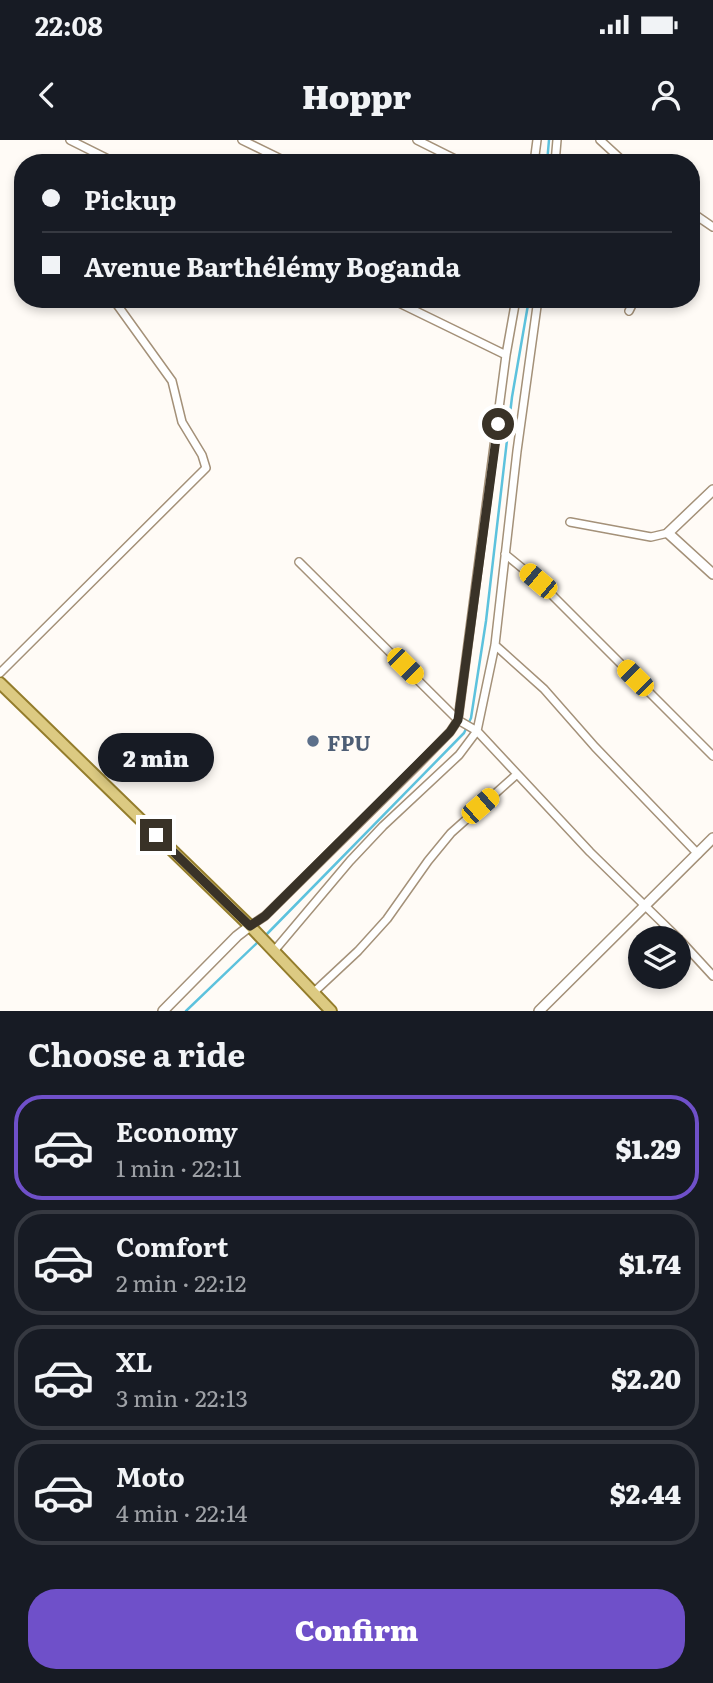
<!DOCTYPE html>
<meta charset="utf-8">
<style>
:root{--surface:#171b24;--page:#20242c;--text:#f1f3f6;--muted:#9ea1a6;--line:#363941;--accent:#6f50c9}
body{margin:0;font-family:Literata,serif;background:var(--page);color:var(--text);height:100vh;display:flex;flex-direction:column;font-size:26px;white-space:nowrap}
*{box-sizing:border-box;margin:0}
p{font-size:23px;color:var(--muted)}
.icon{flex:none;width:38px;height:38px;fill:none;stroke:currentColor;stroke-width:2;stroke-linecap:round;stroke-linejoin:round}
.map{position:relative;height:871px;overflow:hidden}
.side{display:flex;flex-direction:column;background:var(--surface);flex:1}
.side>*{flex:none}
.top-card{position:absolute;left:14px;top:14px;width:686px;height:154px;border-radius:28px;box-shadow:0 4px 10px #0003;display:grid;align-content:center;height:154px;padding:0 28px;background:var(--surface)}
.fabs{position:absolute;left:628px;top:786px;display:grid;gap:14px}
.fabs a{display:grid;place-items:center;width:63px;height:63px;border-radius:50%;background:var(--surface);box-shadow:0 4px 10px #0003;font-size:35px}
.end{position:absolute;width:32px;height:32px;margin:-16px;border:9px solid #393227;background:#fff;box-shadow:0 0 0 4px #fff}
.from{border-radius:50%}
.bubble{position:absolute;height:49px;border-radius:24px;background:var(--surface);box-shadow:0 4px 10px #0003;font-size:23px;font-weight:800;line-height:49px;text-align:center}
.car{position:absolute;width:21px;height:42px;margin:-21px -10px;border-radius:9px;box-shadow:0 0 5px 2px #0007;background:linear-gradient(#f5c518 24%,#345 0 40%,#f5c518 0 76%,#345 0 86%,#f5c518 0)}
.top-card b{display:flex;align-items:center;gap:24px;height:66px;font-size:26px}
.top-card b+b{border-top:2px solid var(--line)}
.top-card i{width:18px;height:18px;background:var(--text)}
ul{padding:0;list-style:none}
li{display:flex;align-items:center;gap:21px;height:105px;margin:0 14px 10px;padding:0 14px;border:4px solid var(--line);border-radius:28px}
li div{flex:1}
li b{display:block;font-size:26px}
li em{font-style:normal;font-weight:800}
li.on{border-color:var(--accent)}
li>.icon{width:63px;height:63px;stroke-width:1.5}
h2{padding:0 28px;font-size:32px;line-height:84px}
.primary-button{display:flex;gap:14px;margin-top:auto;padding:14px 28px}
.primary-button a{flex:1;height:80px;border-radius:28px;background:var(--accent);color:#fff;font-size:28px;font-weight:800;line-height:80px;text-align:center}
.status{display:flex;justify-content:space-between;align-items:center;height:49px;padding:0 35px;background:var(--surface);direction:ltr}
.status svg{height:19px;fill:currentColor}
header{display:flex;justify-content:space-between;align-items:center;height:91px;padding:0 28px;background:var(--surface);font-size:32px;font-weight:800}
.map>svg:first-child{display:block}
.lines{fill:none;stroke-linecap:round;stroke-linejoin:round}
.stream{stroke:#5dc2dd;stroke-width:2.5}
.minor-casing{stroke:#a49179;stroke-width:10}
.tertiary-casing{stroke:#a49179;stroke-width:12}
.primary-casing{stroke:#947d2c;stroke-width:14}
.minor{stroke:#fff;stroke-width:7}
.tertiary{stroke:#fff;stroke-width:9}
.primary{stroke:#dcca82;stroke-width:10}
.route{stroke:#393227;stroke-width:9}
.service-dot{fill:#5c6f8a;stroke:#fffbf6;stroke-width:2.5}
.labels{text-anchor:middle;dominant-baseline:central;stroke-width:7;stroke-linejoin:round;paint-order:stroke}
.service-label{font-size:21px;font-weight:bold;fill:#4e5e75;stroke:#fffbf6;text-anchor:start}
</style>
<div class="status"><b>22:08</b><svg viewBox="0 0 49 12"><path d="M0 12V9h3v3zM5 12V6h3v6zM10 12V3h3v9zM15 12V0h3v12zM26 1h20v11H26zM47 4h2v5h-2z"/></svg></div>
<header><svg class="icon" aria-label="back" viewBox="0 0 24 24"><path d="M15 5l-7 7 7 7"/></svg>Hoppr<svg class="icon" aria-label="person" viewBox="0 0 24 24"><circle cx="12" cy="8" r="4"/><path d="M4 21q1-7 8-7t8 7"/></svg></header>
<div class="map">
<svg width="713" height="871" viewBox="0 0 713 871">
<rect width="100%" height="100%" fill="#fffbf6"/>
<g class="lines">
<path class="stream" d="M547 23 549 0
M264 797 464 593 471 578 486 481 512 257 529 159
M186 871 259 801"/>
<defs>
<path id="minor" d="M70 0 116 23
M242 0 289 23
M417 0 463 23
M600 0 625 23
M534 23 537 0
M555 23 557 0
M691 72 713 87
M391 159 506 215
M629 171 635 159
M570 382 651 397 668 393
M505 414 538 441 713 616
M299 422 458 580 477 591 590 712 678 798
M495 505 544 549 595 607 698 714
M0 533 206 328 202 315 182 282 172 241 113 159
M250 786 265 776 417 626 450 592 458 580 506 215 516 159
M679 799 713 836
M274 811 350 721 383 686 459 615 477 591 495 505 517 311 538 159
M313 853 358 811 387 779 428 721 451 693 516 635"/>
<path id="tertiary" d="M713 350 668 393 713 434
M163 871 237 796 250 786
M539 871 713 698"/>
<path id="primary" d="M0 543 250 786 331 871"/>
</defs>
<use href="#minor" class="minor-casing"/>
<use href="#tertiary" class="tertiary-casing"/>
<use href="#primary" class="primary-casing"/>
<use href="#minor" class="minor"/>
<use href="#tertiary" class="tertiary"/>
<use href="#primary" class="primary"/>
</g>
<g class="lines">
<path class="route" d="M156 695 250 786 265 776 450 592 458 580 498 284"/>
</g>
<circle class="service-dot" cx="313" cy="601" r="7"/>
<g class="labels">
<g class="service-label">
<text x="327" y="601">FPU</text>
</g>
</g>
</svg>
<div class="fabs">
<a><svg class="icon" aria-label="layers" viewBox="0 0 24 24"><path d="M12 4l9 5-9 5-9-5zM3 14l9 5 9-5"/></svg></a>
</div>
<i class="end from" style="left:498px;top:284px"></i>
<i class="end" style="left:156px;top:695px"></i>
<div class="bubble" style="left:98px;top:593px;width:116px">2 min</div>
<i class="car" style="left:538px;top:441px;rotate:310deg"></i>
<i class="car" style="left:405px;top:526px;rotate:135deg"></i>
<i class="car" style="left:635px;top:538px;rotate:315deg"></i>
<i class="car" style="left:480px;top:666px;rotate:49deg"></i>
<div class="top-card">
<b><i class="from"></i>Pickup</b>
<b><i></i>Avenue Barthélémy Boganda</b>
</div>
</div>
<section class="side">
<h2>Choose a ride</h2>
<ul>
<li class="on"><svg class="icon" aria-label="car" viewBox="0 0 24 24"><path d="M5 17H2v-5l4-1 3-4h7l3 4 3 1v5h-3M9 17h6M6 11h13"/><circle cx="7" cy="17" r="2"/><circle cx="17" cy="17" r="2"/></svg><div><b>Economy</b><p>1 min · 22:11</p></div><em>$1.29</em></li>
<li><svg class="icon" aria-label="car" viewBox="0 0 24 24"><path d="M5 17H2v-5l4-1 3-4h7l3 4 3 1v5h-3M9 17h6M6 11h13"/><circle cx="7" cy="17" r="2"/><circle cx="17" cy="17" r="2"/></svg><div><b>Comfort</b><p>2 min · 22:12</p></div><em>$1.74</em></li>
<li><svg class="icon" aria-label="car" viewBox="0 0 24 24"><path d="M5 17H2v-5l4-1 3-4h7l3 4 3 1v5h-3M9 17h6M6 11h13"/><circle cx="7" cy="17" r="2"/><circle cx="17" cy="17" r="2"/></svg><div><b>XL</b><p>3 min · 22:13</p></div><em>$2.20</em></li>
<li><svg class="icon" aria-label="car" viewBox="0 0 24 24"><path d="M5 17H2v-5l4-1 3-4h7l3 4 3 1v5h-3M9 17h6M6 11h13"/><circle cx="7" cy="17" r="2"/><circle cx="17" cy="17" r="2"/></svg><div><b>Moto</b><p>4 min · 22:14</p></div><em>$2.44</em></li>
</ul>
<div class="primary-button"><a>Confirm</a></div>
</section>
